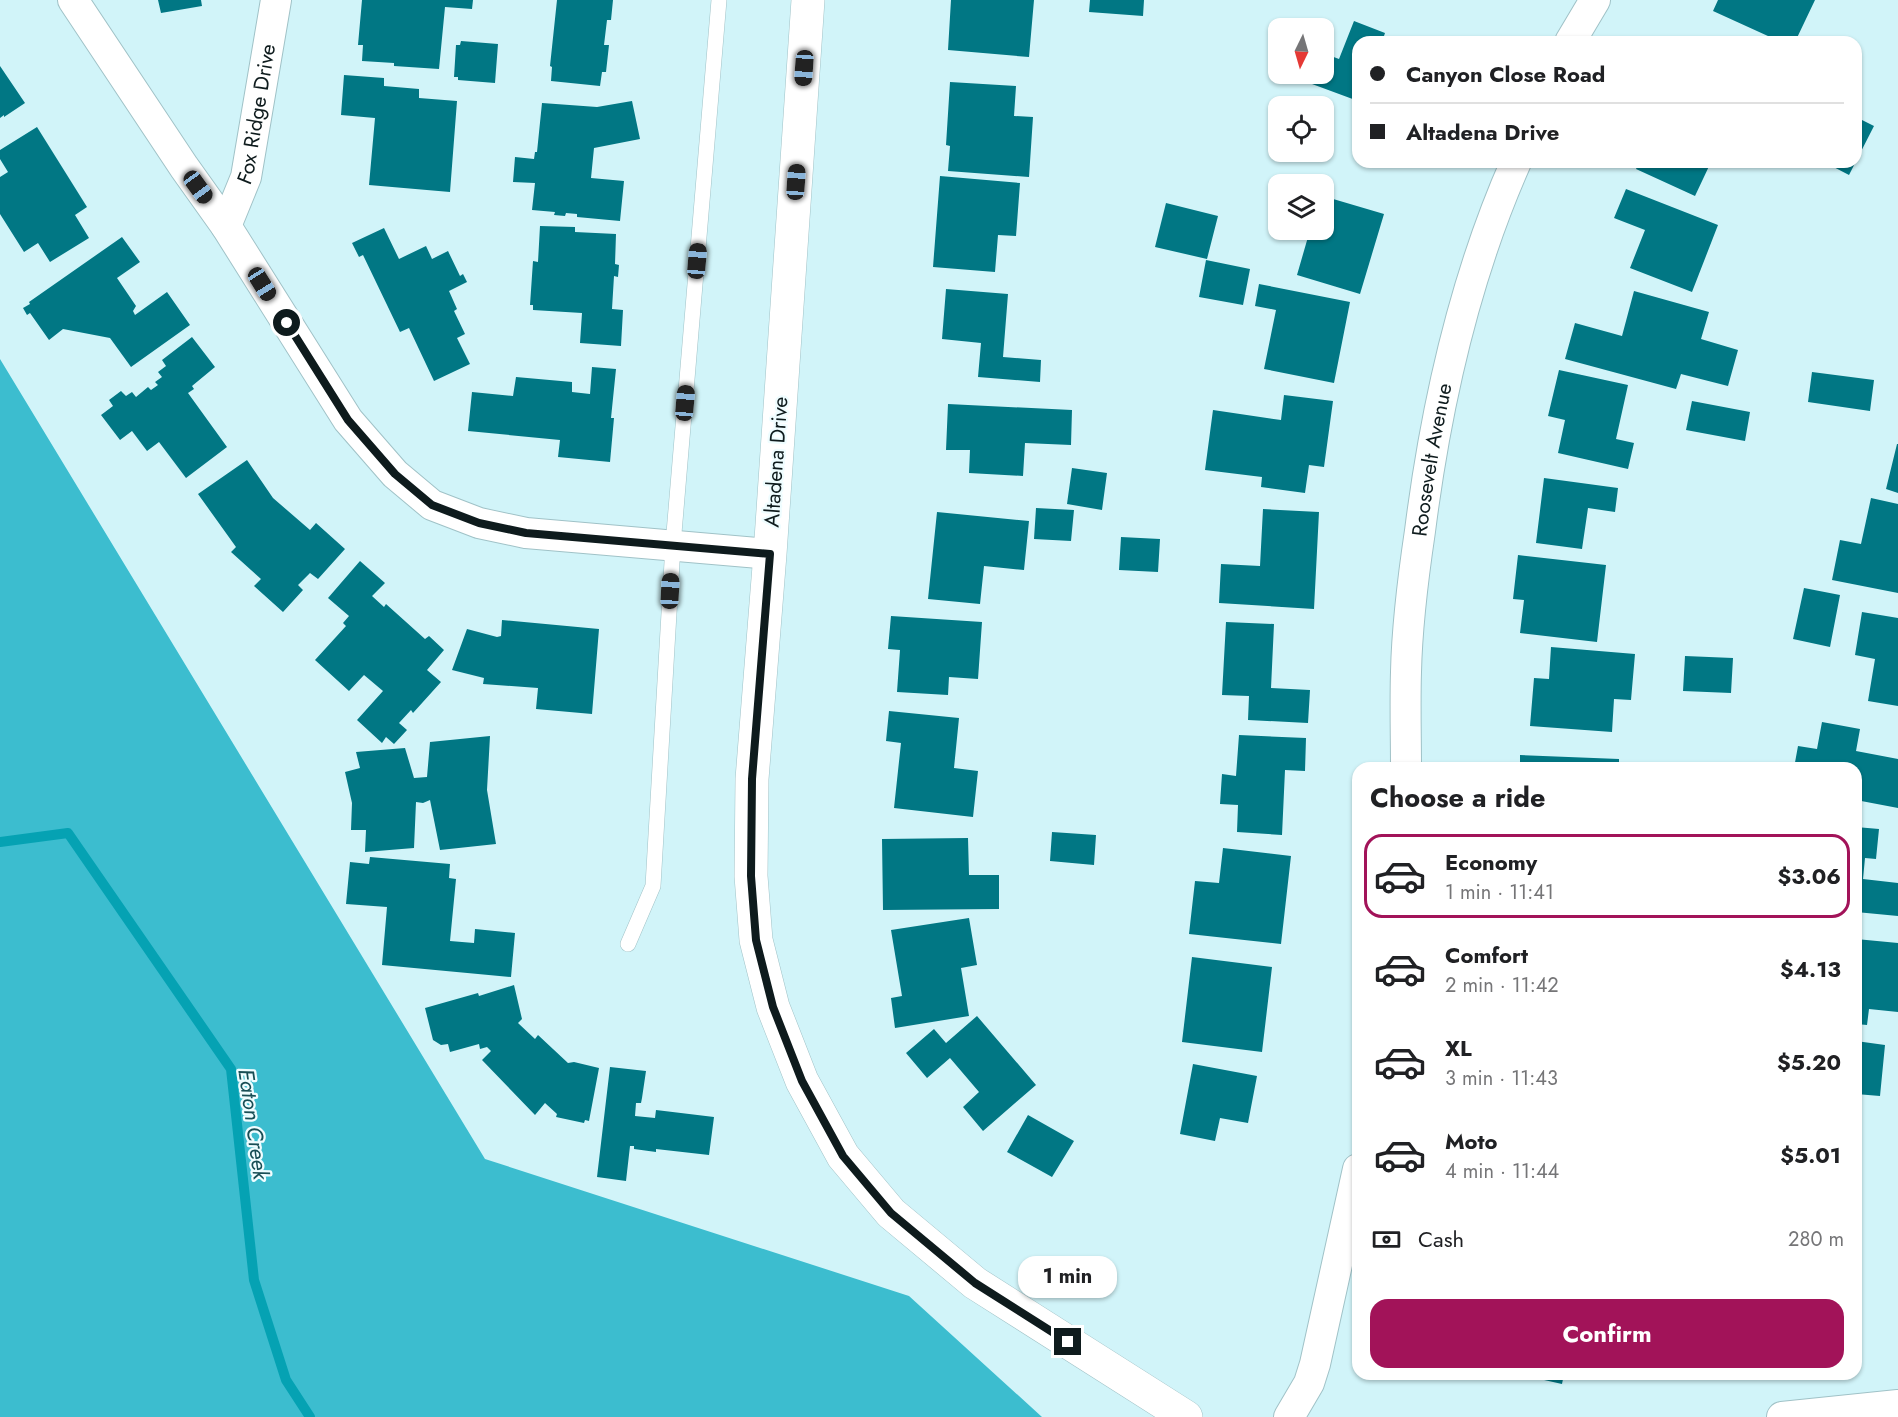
<!DOCTYPE html>
<meta charset="utf-8">
<style>
:root{--surface:#fff;--page:#f6f6f6;--text:#202124;--muted:#757577;--line:#e0e0e0;--accent:#a21359}
body{margin:0;font-family:Jost,sans-serif;background:var(--page);color:var(--text);height:100vh;display:flex;flex-direction:column;font-size:22px;white-space:nowrap}
*{box-sizing:border-box;margin:0}
p{font-size:20px;color:var(--muted)}
.icon{flex:none;width:33px;height:33px;fill:none;stroke:currentColor;stroke-width:2;stroke-linecap:round;stroke-linejoin:round}
.map{position:relative;flex:1;overflow:hidden}
.panel{position:absolute;left:1352px;top:762px;width:510px;height:618px;display:flex;flex-direction:column;background:var(--surface);border-radius:18px;box-shadow:0 2px 4px #0004}
.panel>*{flex:none}
.banner{position:absolute;left:1352px;top:36px;width:510px;height:132px;border-radius:18px;box-shadow:0 2px 4px #0004;display:grid;align-content:center;height:132px;padding:0 18px;background:var(--surface)}
.needle{width:39px;rotate:185deg}
.controls{position:absolute;left:1268px;top:18px;display:grid;gap:12px}
.controls a{display:grid;place-items:center;width:66px;height:66px;border-radius:12px;background:var(--surface);box-shadow:0 2px 4px #0004;font-size:30px}
.end{position:absolute;width:27px;height:27px;margin:-14px;border:8px solid #0e1b1d;background:#fff;box-shadow:0 0 0 3px #fff}
.from{border-radius:50%}
.bubble{position:absolute;height:42px;border-radius:18px;background:var(--surface);box-shadow:0 2px 4px #0004;font-size:20px;font-weight:700;line-height:42px;text-align:center}
.car{position:absolute;width:18px;height:36px;margin:-18px -9px;border-radius:8px;box-shadow:0 0 4px 2px #0007;background:linear-gradient(#222 24%,#8ab4d8 0 40%,#222 0 76%,#8ab4d8 0 86%,#222 0)}
.banner b{display:flex;align-items:center;gap:21px;height:57px;font-size:22px}
.banner b+b{border-top:2px solid var(--line)}
.banner i{width:15px;height:15px;background:var(--text)}
ul{padding:0;list-style:none}
li{display:flex;align-items:center;gap:18px;height:84px;margin:0 12px 9px;padding:0 6px;border:3px solid transparent;border-radius:18px}
li div{flex:1}
li b{display:block;font-size:22px}
li em{font-style:normal;font-weight:700}
li.active{border-color:var(--accent)}
li>.icon{width:54px;height:54px;stroke-width:1.5}
h2{padding:0 18px;font-size:27px;line-height:72px}
.pay{display:flex;align-items:center;gap:15px;height:66px;padding:0 18px;font-size:22px}
.pay p{margin-inline-start:auto}
.cta{display:flex;gap:12px;margin-top:auto;padding:12px 18px}
.cta a{flex:1;height:69px;border-radius:18px;background:var(--accent);color:#fff;font-size:24px;font-weight:700;line-height:69px;text-align:center}
.map>svg:first-child{display:block}
.forest{fill:#3cbdcf}
.lines{fill:none;stroke-linecap:round;stroke-linejoin:round}
.stream{stroke:#05a2b3;stroke-width:10}
.building{fill:#017784}
.service-casing{stroke:#a0c2c7;stroke-width:16}
.minor-casing{stroke:#a0c2c7;stroke-width:32}
.secondary-casing{stroke:#a0c2c7;stroke-width:34}
.service{stroke:#fff;stroke-width:15}
.minor{stroke:#fff;stroke-width:30}
.secondary{stroke:#fff;stroke-width:33}
.route{stroke:#0e1b1d;stroke-width:8}
.labels{text-anchor:middle;dominant-baseline:central;stroke-width:4.5;stroke-linejoin:round;paint-order:stroke}
.street-label{font-size:21px;fill:#0e1b1d;stroke:#effdff}
.water-label{font-size:22px;font-style:italic;fill:#184e55;stroke:#effdff}
</style>
<div class="map">
<svg width="1898" height="1417" viewBox="0 0 1898 1417">
<rect width="100%" height="100%" fill="#d1f4f9"/>
<path class="forest" d="M0 359 485 1159 909 1296 1042 1417H0Z"/>
<g class="lines">
<path class="stream" d="M0 842 68 833 231 1069 254 1280 286 1380 310 1417"/>
</g>
<path class="building" d="M158 0H201L202 6 161 13Z
M362 0H473L472 9 445 7 439 69 394 66V63L362 61 363 45H358Z
M557 0H613L611 20H607L604 45H609L606 72H602L600 86 551 81 552 67 550 66Z
M951 0H1034L1029 57 948 50Z
M1090 0H1144L1143 16 1089 12Z
M1718 0H1815L1795 42H1781L1713 11Z
M1354 21 1385 33 1383 39 1391 42H1358V101L1312 84 1316 74H1323V53L1339 59Z
M461 41 498 44 495 83 458 80V77H454L456 45H460Z
M0 66 25 103 4 117V115L0 118Z
M344 75 384 78V86L419 89V98L457 101 450 192 369 185 375 118 341 115Z
M950 82 1016 86 1014 116 1033 117 1029 177 948 171 950 146 946 145Z
M632 101 640 139 594 148 591 178 624 181 620 221 577 217V214L566 213 565 216 554 215 555 212 532 210 535 183 513 182 515 157 534 159 535 152H537L542 103 597 107Z
M1856 117 1874 126 1849 175 1824 162H1856Z
M37 127 87 207 75 215 89 238 50 262 38 243 24 252 0 214V177L8 172 0 159V150Z
M1639 162H1711L1695 196 1636 169Z
M940 176 1020 183 1016 236 998 235 995 272 933 267Z
M1626 189 1718 225 1692 292 1630 268 1645 230 1614 218Z
M1323 196 1384 214 1360 294 1297 275 1310 230H1323Z
M1166 203 1218 216 1207 259 1155 247Z
M540 226 575 227V232L616 234 615 264 619 265 618 277 614 276 612 309 623 310 621 346 580 343 582 313 533 310V305H530L533 261 538 262Z
M384 228 399 259 426 246 432 259 448 251 460 276 463 274 467 282 449 291 457 309 454 311 465 334 457 338 470 364 434 381 409 328 400 332 363 255 359 257 352 243Z
M122 237 140 262 117 278 136 306 133 311 135 315 167 292 190 325 131 367 110 338 63 329 49 340 30 313 27 315 23 308 30 304 29 302Z
M1206 260 1250 269 1243 305 1199 297Z
M1259 284 1350 302 1334 383 1264 369 1276 310 1255 306Z
M946 289 1008 294 1003 357 1041 360 1040 382 978 377 981 343 942 339Z
M1634 291 1709 312 1701 339 1738 350 1728 386 1681 374 1676 389 1565 359 1575 323 1622 336Z
M192 337 215 367 192 386 194 389 188 393 227 447 186 478 159 442 147 451 132 431 120 440 101 415 113 406 109 400 121 391 126 396 132 392 136 397 148 387 151 390 158 385 155 382 162 377 158 372 166 366 162 360Z
M592 367 616 369 611 418H614L610 462 558 457 560 440 468 431 472 392 513 396 516 377 572 382V392L590 394Z
M1559 370 1628 385 1616 439 1634 443 1628 469 1558 453 1565 420 1548 416Z
M1812 372 1874 380 1870 411 1808 402Z
M1284 395 1333 401 1324 467 1309 465 1305 493 1261 487 1262 477 1205 470 1213 410 1281 420Z
M1692 401 1750 412 1745 441 1686 430Z
M948 404 1072 410 1071 445 1025 443 1023 476 969 473 970 450H946Z
M1897 444H1898V493L1886 489Z
M247 460 273 498 310 530 316 523 345 549 318 579 310 573 298 585 303 590 283 612 254 586 261 579 231 552 236 547 198 494Z
M1072 468 1107 473 1102 510 1067 504Z
M1544 478 1618 488 1615 512 1588 508 1582 549 1536 543Z
M1871 498 1898 504V593L1832 580 1840 540 1861 544Z
M1036 508 1074 510 1071 541 1034 539Z
M1263 509 1319 512 1314 609 1219 603 1221 564 1260 566Z
M937 512 1029 521 1024 570 984 566 980 604 928 599Z
M1121 537 1160 539 1158 572 1119 570Z
M1518 555 1606 565 1597 642 1520 633 1524 600 1513 599Z
M360 561 385 583 372 596 384 607 386 604 425 639 429 636 444 650 427 670 441 682 413 713 411 710 399 723 407 730 394 744 386 737 382 743 357 720 383 691 364 675 349 691 315 660 346 626 343 623 349 616 328 598Z
M1804 588 1840 595 1830 647 1793 639Z
M1862 612 1898 618V706L1868 701 1875 659 1855 655Z
M891 616 982 622 978 679 949 677 948 695 897 692 900 650 888 649Z
M502 620 599 629 592 714 536 709 538 688 483 684 484 678 452 670 467 629 497 637 501 636Z
M1226 622 1274 624 1271 688 1310 690 1308 723 1248 720 1249 696 1222 695Z
M1551 647 1635 654 1631 700 1614 699 1612 732 1530 726 1534 678 1549 679Z
M1685 656 1733 658 1731 693 1683 691Z
M889 711 959 718 954 768 978 771 973 817 894 808 901 743 886 741Z
M1822 722 1860 729 1856 751 1898 759V808L1856 800V768H1794L1798 746 1817 749Z
M1239 735 1306 738 1305 771 1285 770 1282 835 1237 832 1238 805 1220 804 1222 774 1236 776Z
M490 736 487 790 496 844 440 850 430 800 423 803 416 802 414 848 365 852 366 830H351L352 803 345 772 360 768 356 752 405 748 414 778 427 777 430 742Z
M1520 755 1619 759V768H1520Z
M1856 827 1879 829 1876 859 1865 858 1863 879 1898 883V916L1856 912Z
M1052 832 1096 835 1094 865 1050 861Z
M968 838 969 875H999V909L883 910 882 839Z
M1223 848 1291 856 1281 944 1189 934 1195 881 1219 883Z
M370 857 450 864 449 878 456 879 450 941 474 943 475 929 515 933 511 977 382 965 387 907 346 904 350 862 369 864Z
M969 918 977 965 961 968 969 1016 895 1028 891 998 902 996 891 930Z
M1856 939 1898 943V1012L1869 1009 1867 1025 1856 1024Z
M1192 957 1272 967 1262 1052 1182 1042Z
M514 985 522 1019 518 1023 535 1039 538 1035 568 1063 574 1062 599 1068 589 1121 585 1120 584 1123 556 1117 557 1114 545 1103 535 1115 482 1060 491 1051 487 1047 480 1049 479 1044 450 1052 448 1044 441 1045 433 1040 425 1008 478 993 479 996Z
M977 1016 1036 1085 983 1131 963 1107 979 1092 950 1058 927 1078 906 1053 934 1029 946 1043Z
M1856 1041 1885 1045 1880 1096 1856 1094Z
M1193 1064 1257 1076 1248 1123 1220 1118 1215 1141 1180 1134Z
M610 1067 646 1071 642 1098 641 1103H636L635 1116 655 1118 656 1110 714 1117 709 1155 656 1149V1152L634 1149V1146H630L626 1181 597 1177Z
M1028 1115 1074 1141 1052 1177 1007 1152Z
M1517 1374H1564L1562 1384Z"/>
<g class="lines">
<defs>
<path id="service" d="M628 944 653 886 673 545 719 0"/>
<g id="minor">
<path d="M73 0 184 167 226 226 348 420 395 474 432 505 479 523 526 533 770 554"/>
<path d="M1570 42 1595 0"/>
<path id="s1" d="M226 226 246 177 276 0"/>
<path id="s2" d="M1406 768C1406 736 1405 704 1406 672 1407 625 1413 578 1420 531 1436 405 1464 279 1516 162"/>
<path d="M1289 1417 1309 1383 1315 1364 1358 1169"/>
<path d="M1782 1417 1898 1405"/>
</g>
<path id="secondary" d="M808 0 770 554 752 779 751 876 756 940 773 1007 802 1081 843 1156 891 1213 975 1283 1186 1417"/>
</defs>
<use href="#service" class="service-casing"/>
<use href="#minor" class="minor-casing"/>
<use href="#secondary" class="secondary-casing"/>
<use href="#service" class="service"/>
<use href="#minor" class="minor"/>
<use href="#secondary" class="secondary"/>
</g>
<g class="lines">
<path class="route" d="M287 323 348 420 395 474 432 505 479 523 526 533 770 554 752 779 751 876 756 940 773 1007 802 1081 843 1156 891 1213 975 1283 1068 1342"/>
</g>
<g class="labels">
<g class="street-label">
<text stroke="none"><textPath href="#s1" startOffset="117">Fox Ridge Drive</textPath></text>
<text stroke="none"><textPath href="#s2" startOffset="310">Roosevelt Avenue</textPath></text>
<text transform="translate(776 462) rotate(-86)">Altadena Drive</text>
</g>
<g class="water-label">
<text transform="translate(254 1124) rotate(82)">Eaton Creek</text>
</g>
</g>
</svg>
<div class="controls">
<a><svg class="needle" viewBox="-14 -14 28 28"><path d="M0-13l5 13h-10z" fill="#e53935"/><path d="M0 13l5-13h-10z" fill="#757577"/></svg></a>
<a><svg class="icon" aria-label="locate" viewBox="0 0 24 24"><circle cx="12" cy="12" r="6"/><path d="M12 2v4M12 18v4M2 12h4M18 12h4"/></svg></a>
<a><svg class="icon" aria-label="layers" viewBox="0 0 24 24"><path d="M12 4l9 5-9 5-9-5zM3 14l9 5 9-5"/></svg></a>
</div>
<i class="end from" style="left:287px;top:323px"></i>
<i class="end" style="left:1068px;top:1342px"></i>
<div class="bubble" style="left:1018px;top:1256px;width:99px">1 min</div>
<i class="car" style="left:804px;top:68px;rotate:184deg"></i>
<i class="car" style="left:796px;top:182px;rotate:4deg"></i>
<i class="car" style="left:198px;top:187px;rotate:144deg"></i>
<i class="car" style="left:697px;top:261px;rotate:5deg"></i>
<i class="car" style="left:262px;top:284px;rotate:148deg"></i>
<i class="car" style="left:685px;top:403px;rotate:5deg"></i>
<i class="car" style="left:670px;top:591px;rotate:3deg"></i>
<div class="banner">
<b><i class="from"></i>Canyon Close Road</b>
<b><i></i>Altadena Drive</b>
</div>
<section class="panel">
<h2>Choose a ride</h2>
<ul>
<li class="active"><svg class="icon" aria-label="car" viewBox="0 0 24 24"><path d="M5 17H2v-5l4-1 3-4h7l3 4 3 1v5h-3M9 17h6M6 11h13"/><circle cx="7" cy="17" r="2"/><circle cx="17" cy="17" r="2"/></svg><div><b>Economy</b><p>1 min · 11:41</p></div><em>$3.06</em></li>
<li><svg class="icon" aria-label="car" viewBox="0 0 24 24"><path d="M5 17H2v-5l4-1 3-4h7l3 4 3 1v5h-3M9 17h6M6 11h13"/><circle cx="7" cy="17" r="2"/><circle cx="17" cy="17" r="2"/></svg><div><b>Comfort</b><p>2 min · 11:42</p></div><em>$4.13</em></li>
<li><svg class="icon" aria-label="car" viewBox="0 0 24 24"><path d="M5 17H2v-5l4-1 3-4h7l3 4 3 1v5h-3M9 17h6M6 11h13"/><circle cx="7" cy="17" r="2"/><circle cx="17" cy="17" r="2"/></svg><div><b>XL</b><p>3 min · 11:43</p></div><em>$5.20</em></li>
<li><svg class="icon" aria-label="car" viewBox="0 0 24 24"><path d="M5 17H2v-5l4-1 3-4h7l3 4 3 1v5h-3M9 17h6M6 11h13"/><circle cx="7" cy="17" r="2"/><circle cx="17" cy="17" r="2"/></svg><div><b>Moto</b><p>4 min · 11:44</p></div><em>$5.01</em></li>
</ul>
<div class="pay"><svg class="icon" aria-label="cash" viewBox="0 0 24 24"><path d="M3 7h18v10H3z"/><circle cx="12" cy="12" r="2"/></svg>Cash<p>280 m</p></div>
<div class="cta"><a>Confirm</a></div>
</section>
</div>
